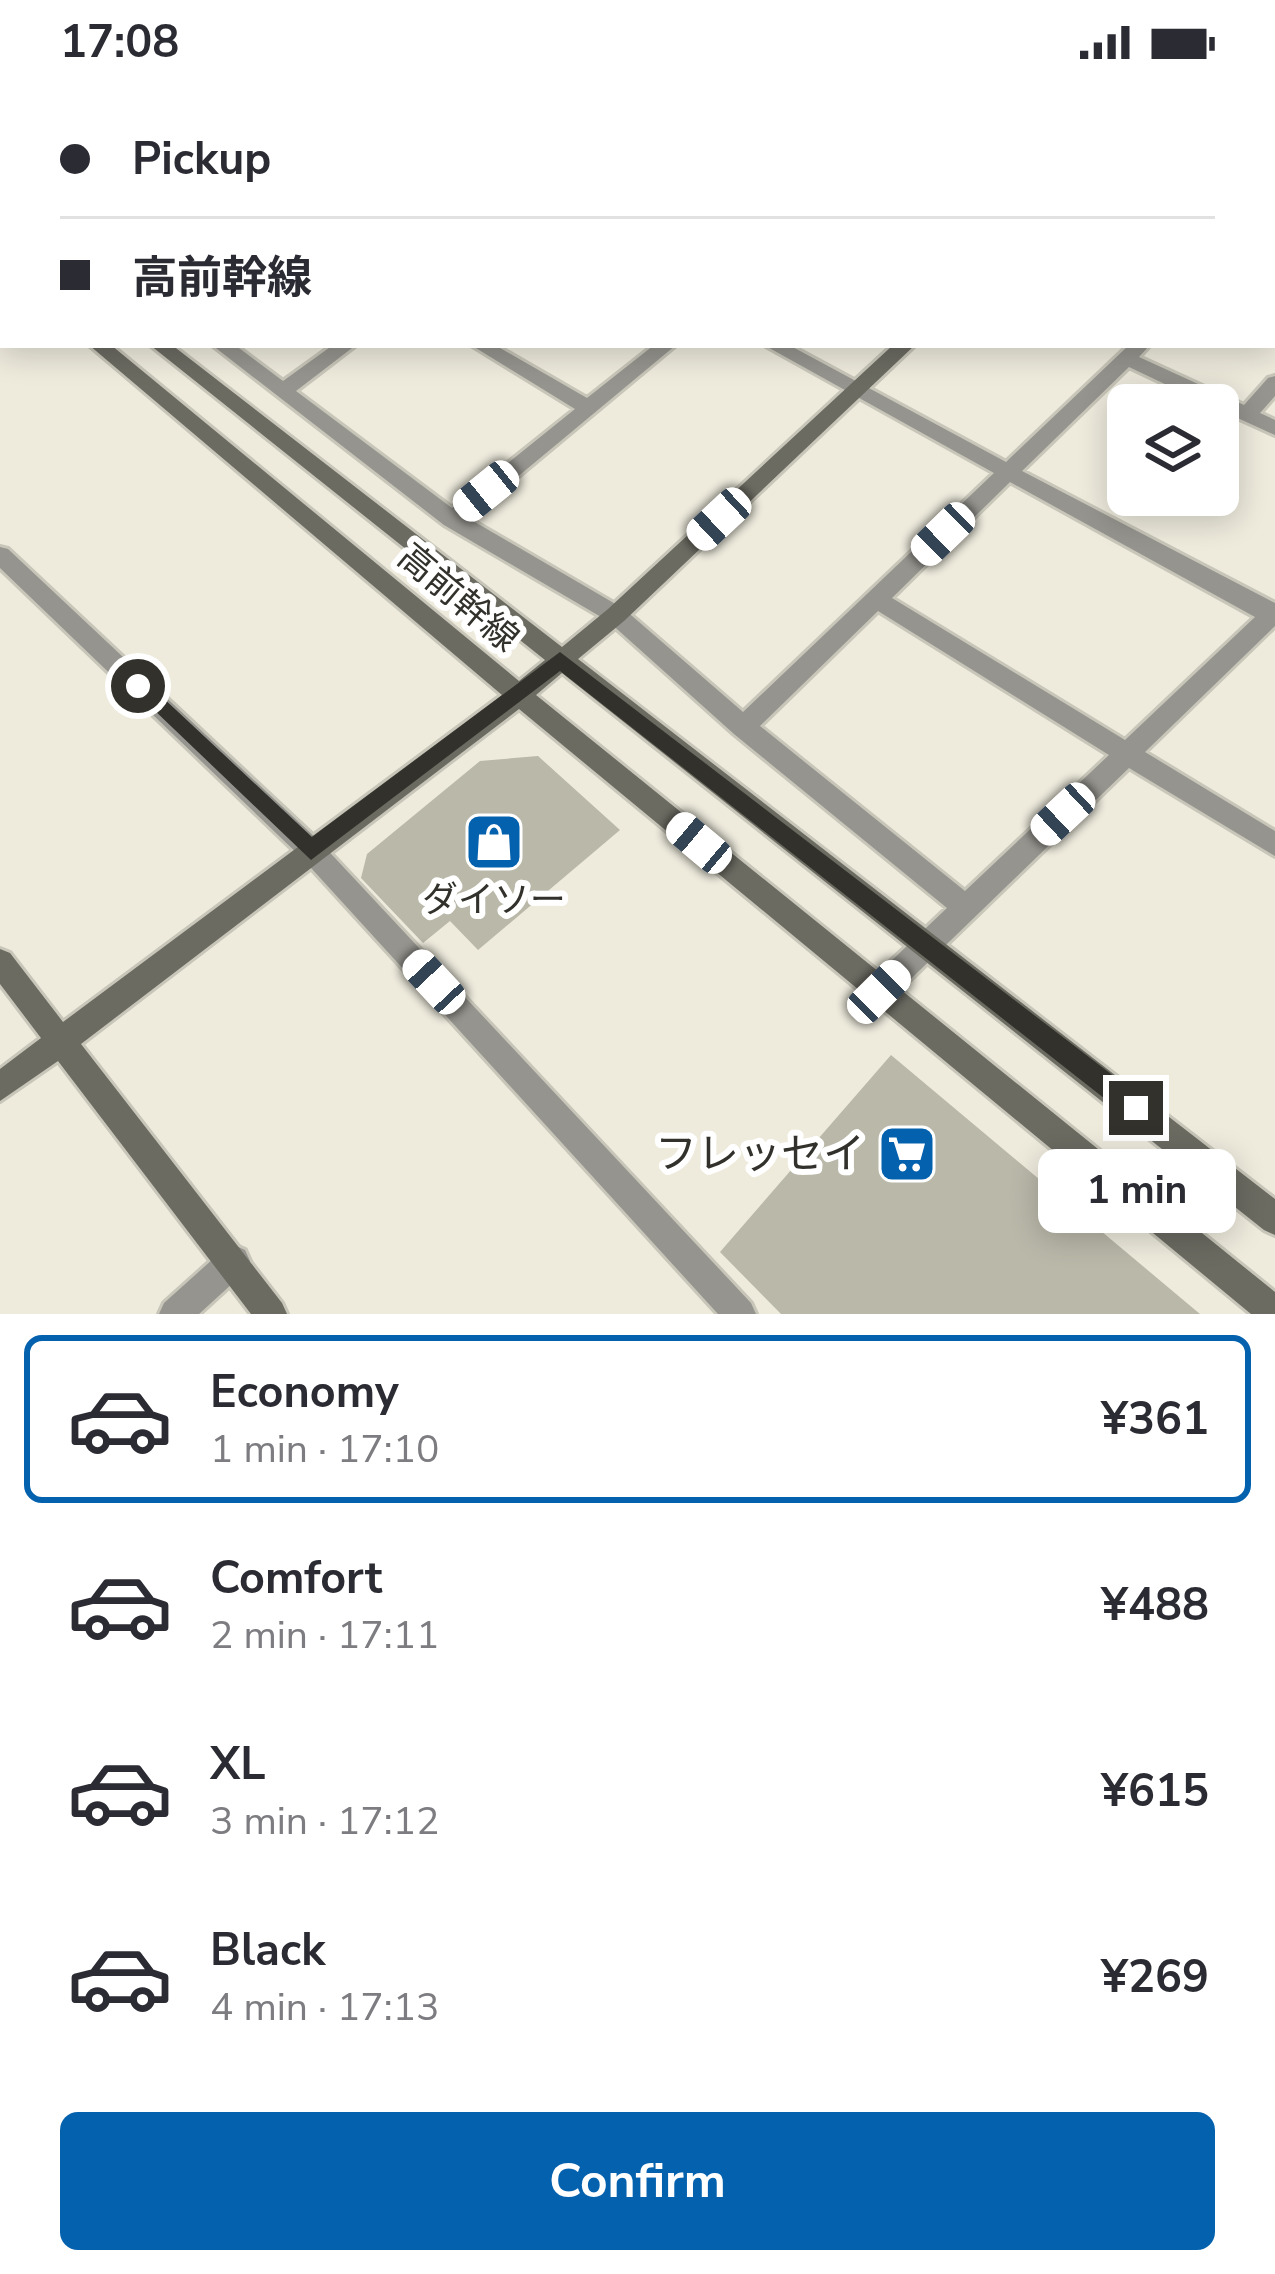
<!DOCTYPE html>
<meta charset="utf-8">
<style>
:root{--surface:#fff;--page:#f2f2f3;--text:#2b2b33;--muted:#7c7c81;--line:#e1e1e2;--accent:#0361ae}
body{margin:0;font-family:"Nunito Sans","Noto Sans JP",sans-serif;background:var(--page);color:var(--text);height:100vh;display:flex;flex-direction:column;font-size:45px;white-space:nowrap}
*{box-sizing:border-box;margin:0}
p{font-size:39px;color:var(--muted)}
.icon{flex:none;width:66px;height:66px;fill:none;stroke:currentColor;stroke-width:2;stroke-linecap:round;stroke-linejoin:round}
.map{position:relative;height:1230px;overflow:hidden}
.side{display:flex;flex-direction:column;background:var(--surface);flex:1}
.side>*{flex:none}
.hud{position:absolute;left:0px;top:0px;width:1275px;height:264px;box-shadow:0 6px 30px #0003;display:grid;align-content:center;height:264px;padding:0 60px;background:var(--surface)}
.controls{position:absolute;left:1107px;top:300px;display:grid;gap:24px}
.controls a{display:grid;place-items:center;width:132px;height:132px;border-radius:18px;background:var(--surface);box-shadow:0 6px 30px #0003;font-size:60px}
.end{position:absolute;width:54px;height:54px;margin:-27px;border:15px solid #32312b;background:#fff;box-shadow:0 0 0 6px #fff}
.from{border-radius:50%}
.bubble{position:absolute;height:84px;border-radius:18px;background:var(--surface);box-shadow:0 6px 30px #0003;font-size:39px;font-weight:700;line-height:84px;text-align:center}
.car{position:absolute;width:36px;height:72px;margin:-36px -18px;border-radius:15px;box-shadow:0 0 9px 3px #0007;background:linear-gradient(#fff 24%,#345 0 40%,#fff 0 76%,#345 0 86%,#fff 0)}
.hud b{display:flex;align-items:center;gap:42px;height:114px;font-size:45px}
.hud b+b{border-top:3px solid var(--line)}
.hud i{width:30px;height:30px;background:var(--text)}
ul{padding:21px 0 0;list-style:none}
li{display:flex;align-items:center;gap:36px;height:168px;margin:0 24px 18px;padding:0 36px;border:6px solid transparent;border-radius:18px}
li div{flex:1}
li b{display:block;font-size:45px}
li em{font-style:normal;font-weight:700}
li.active{border-color:var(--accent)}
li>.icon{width:108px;height:108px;stroke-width:1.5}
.button{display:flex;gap:24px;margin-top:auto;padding:24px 60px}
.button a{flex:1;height:138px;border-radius:18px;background:var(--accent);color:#fff;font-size:48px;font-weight:700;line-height:138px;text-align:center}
.status{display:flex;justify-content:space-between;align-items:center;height:84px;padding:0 60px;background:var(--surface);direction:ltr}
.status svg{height:33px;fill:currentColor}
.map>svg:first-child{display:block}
.building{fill:#bab8a9}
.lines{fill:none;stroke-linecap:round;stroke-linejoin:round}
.street-casing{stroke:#c8c6b9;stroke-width:6}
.secondary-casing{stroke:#c8c6b9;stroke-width:6}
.street{fill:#95948e;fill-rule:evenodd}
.secondary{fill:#6c6b62;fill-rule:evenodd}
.route{fill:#32312b}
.labels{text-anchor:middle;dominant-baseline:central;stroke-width:12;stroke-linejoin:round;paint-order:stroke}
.street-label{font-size:36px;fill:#32312b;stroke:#fff}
.poi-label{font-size:36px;fill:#32312b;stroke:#fff}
.near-poi-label{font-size:42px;fill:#32312b;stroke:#fff;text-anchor:end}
</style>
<div class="status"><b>17:08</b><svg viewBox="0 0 49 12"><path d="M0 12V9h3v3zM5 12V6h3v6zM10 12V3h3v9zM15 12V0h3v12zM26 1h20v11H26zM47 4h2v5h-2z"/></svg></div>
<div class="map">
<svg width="1275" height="1230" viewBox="0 0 1275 1230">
<rect width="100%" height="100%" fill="#eeebdd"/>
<path class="building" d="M538 672 620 746 478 866 450 837 423 859 361 794 367 770 480 677Z
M891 971 1200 1230H781L720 1168Z"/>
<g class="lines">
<defs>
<path id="street" d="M0 0H20L3 3V7Z
M84 0H103L105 3H86Z
M266 0H286L288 3H268Z
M0 90 3 91V102L0 101Z
M1272 180 1275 181V193L1272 192Z
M3 233V245L0 246V234Z
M212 261H235L283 297 333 261H356L296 307 452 424 575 325 471 261H495L587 314 654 261H676L468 434 624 525 743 628 994 389 764 261H789L1006 378 1129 261H1150L1139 273 1244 321 1268 294 1275 292V312L1260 329 1275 336V351L1218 325V321H1209L1129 283 1022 387 1275 519V542L1145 668 1275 747V772L1129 684 889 916 879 920 869 916 865 907 869 898 947 824 734 650 608 537 444 441ZM1010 398 1255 533 1125 656 892 514ZM878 527 1109 671 965 807 760 642Z
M0 463 8 465 320 758 751 1219 756 1230H718L302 774 0 484Z
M234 1161 245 1166 250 1177 245 1188 199 1230H159L164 1219 223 1166Z"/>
<path id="secondary" d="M1170 0H1187L1168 3Z
M0 131 3 132V143L0 142Z
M0 174H3V188L0 187Z
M89 261H111L519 597 545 576 150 261H172L562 563 608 525 893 261H915L624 537 578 575 1275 1115V1151L1264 1146 562 589 536 611 1275 1208V1230H1251L519 625 81 960 282 1219 287 1230H251L58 977 0 1017V985L41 954 0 900V865L10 869 63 938 502 611Z"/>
</defs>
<use href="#street" class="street-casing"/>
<use href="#secondary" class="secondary-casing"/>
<use href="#street" class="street"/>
<use href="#secondary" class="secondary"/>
</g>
<path class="route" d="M560 568 1145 1016V1033H1128L560 587 311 776 129 602 138 594 145 597 312 753Z"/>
<defs>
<symbol id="shop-square" viewBox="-11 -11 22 22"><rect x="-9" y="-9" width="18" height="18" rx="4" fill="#0361ae" stroke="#fff"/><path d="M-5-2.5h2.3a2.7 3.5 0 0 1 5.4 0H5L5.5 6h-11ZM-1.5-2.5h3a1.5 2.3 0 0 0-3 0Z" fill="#fff"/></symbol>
<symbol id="supermarket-square" viewBox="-11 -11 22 22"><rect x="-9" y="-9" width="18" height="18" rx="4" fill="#0361ae" stroke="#fff"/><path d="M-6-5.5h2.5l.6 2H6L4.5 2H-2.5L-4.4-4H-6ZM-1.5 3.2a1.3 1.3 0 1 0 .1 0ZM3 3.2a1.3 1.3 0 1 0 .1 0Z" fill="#fff"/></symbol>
</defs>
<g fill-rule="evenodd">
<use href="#shop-square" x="461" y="725" width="66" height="66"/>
<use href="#supermarket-square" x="874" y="1037" width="66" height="66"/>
</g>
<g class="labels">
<g class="street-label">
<text transform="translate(458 514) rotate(40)">高前幹線</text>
</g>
<g class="poi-label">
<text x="494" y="816">ダイソー</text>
</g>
<g class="near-poi-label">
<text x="865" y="1070">フレッセイ</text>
</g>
</g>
</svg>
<div class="controls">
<a><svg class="icon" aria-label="layers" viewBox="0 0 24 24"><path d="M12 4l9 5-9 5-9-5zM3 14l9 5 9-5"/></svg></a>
</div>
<i class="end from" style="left:138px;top:602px"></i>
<i class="end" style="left:1136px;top:1024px"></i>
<div class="bubble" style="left:1038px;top:1065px;width:198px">1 min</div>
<i class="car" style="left:486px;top:407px;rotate:231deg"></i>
<i class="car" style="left:719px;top:435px;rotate:227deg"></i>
<i class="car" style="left:943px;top:450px;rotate:226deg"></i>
<i class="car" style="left:1063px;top:730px;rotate:227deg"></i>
<i class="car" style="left:699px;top:759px;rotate:310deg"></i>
<i class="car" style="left:434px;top:898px;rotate:317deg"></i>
<i class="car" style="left:879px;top:908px;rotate:45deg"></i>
<div class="hud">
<b><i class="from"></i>Pickup</b>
<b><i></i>高前幹線</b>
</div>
</div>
<section class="side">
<ul>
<li class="active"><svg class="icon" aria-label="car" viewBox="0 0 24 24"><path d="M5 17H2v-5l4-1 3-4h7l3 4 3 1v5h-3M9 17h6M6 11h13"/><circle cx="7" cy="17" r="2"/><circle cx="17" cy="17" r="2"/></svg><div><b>Economy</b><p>1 min · 17:10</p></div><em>¥361</em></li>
<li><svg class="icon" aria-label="car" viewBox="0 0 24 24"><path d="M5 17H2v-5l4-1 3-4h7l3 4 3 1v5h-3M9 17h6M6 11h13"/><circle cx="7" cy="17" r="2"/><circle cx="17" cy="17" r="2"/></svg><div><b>Comfort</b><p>2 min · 17:11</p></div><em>¥488</em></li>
<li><svg class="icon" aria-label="car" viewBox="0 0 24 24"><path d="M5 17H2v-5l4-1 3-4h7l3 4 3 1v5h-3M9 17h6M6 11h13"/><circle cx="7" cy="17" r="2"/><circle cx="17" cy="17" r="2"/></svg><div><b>XL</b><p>3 min · 17:12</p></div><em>¥615</em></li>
<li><svg class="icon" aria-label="car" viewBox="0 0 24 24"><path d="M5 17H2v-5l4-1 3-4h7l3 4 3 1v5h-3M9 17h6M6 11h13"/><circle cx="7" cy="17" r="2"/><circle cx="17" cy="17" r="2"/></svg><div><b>Black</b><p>4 min · 17:13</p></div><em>¥269</em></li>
</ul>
<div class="button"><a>Confirm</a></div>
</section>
